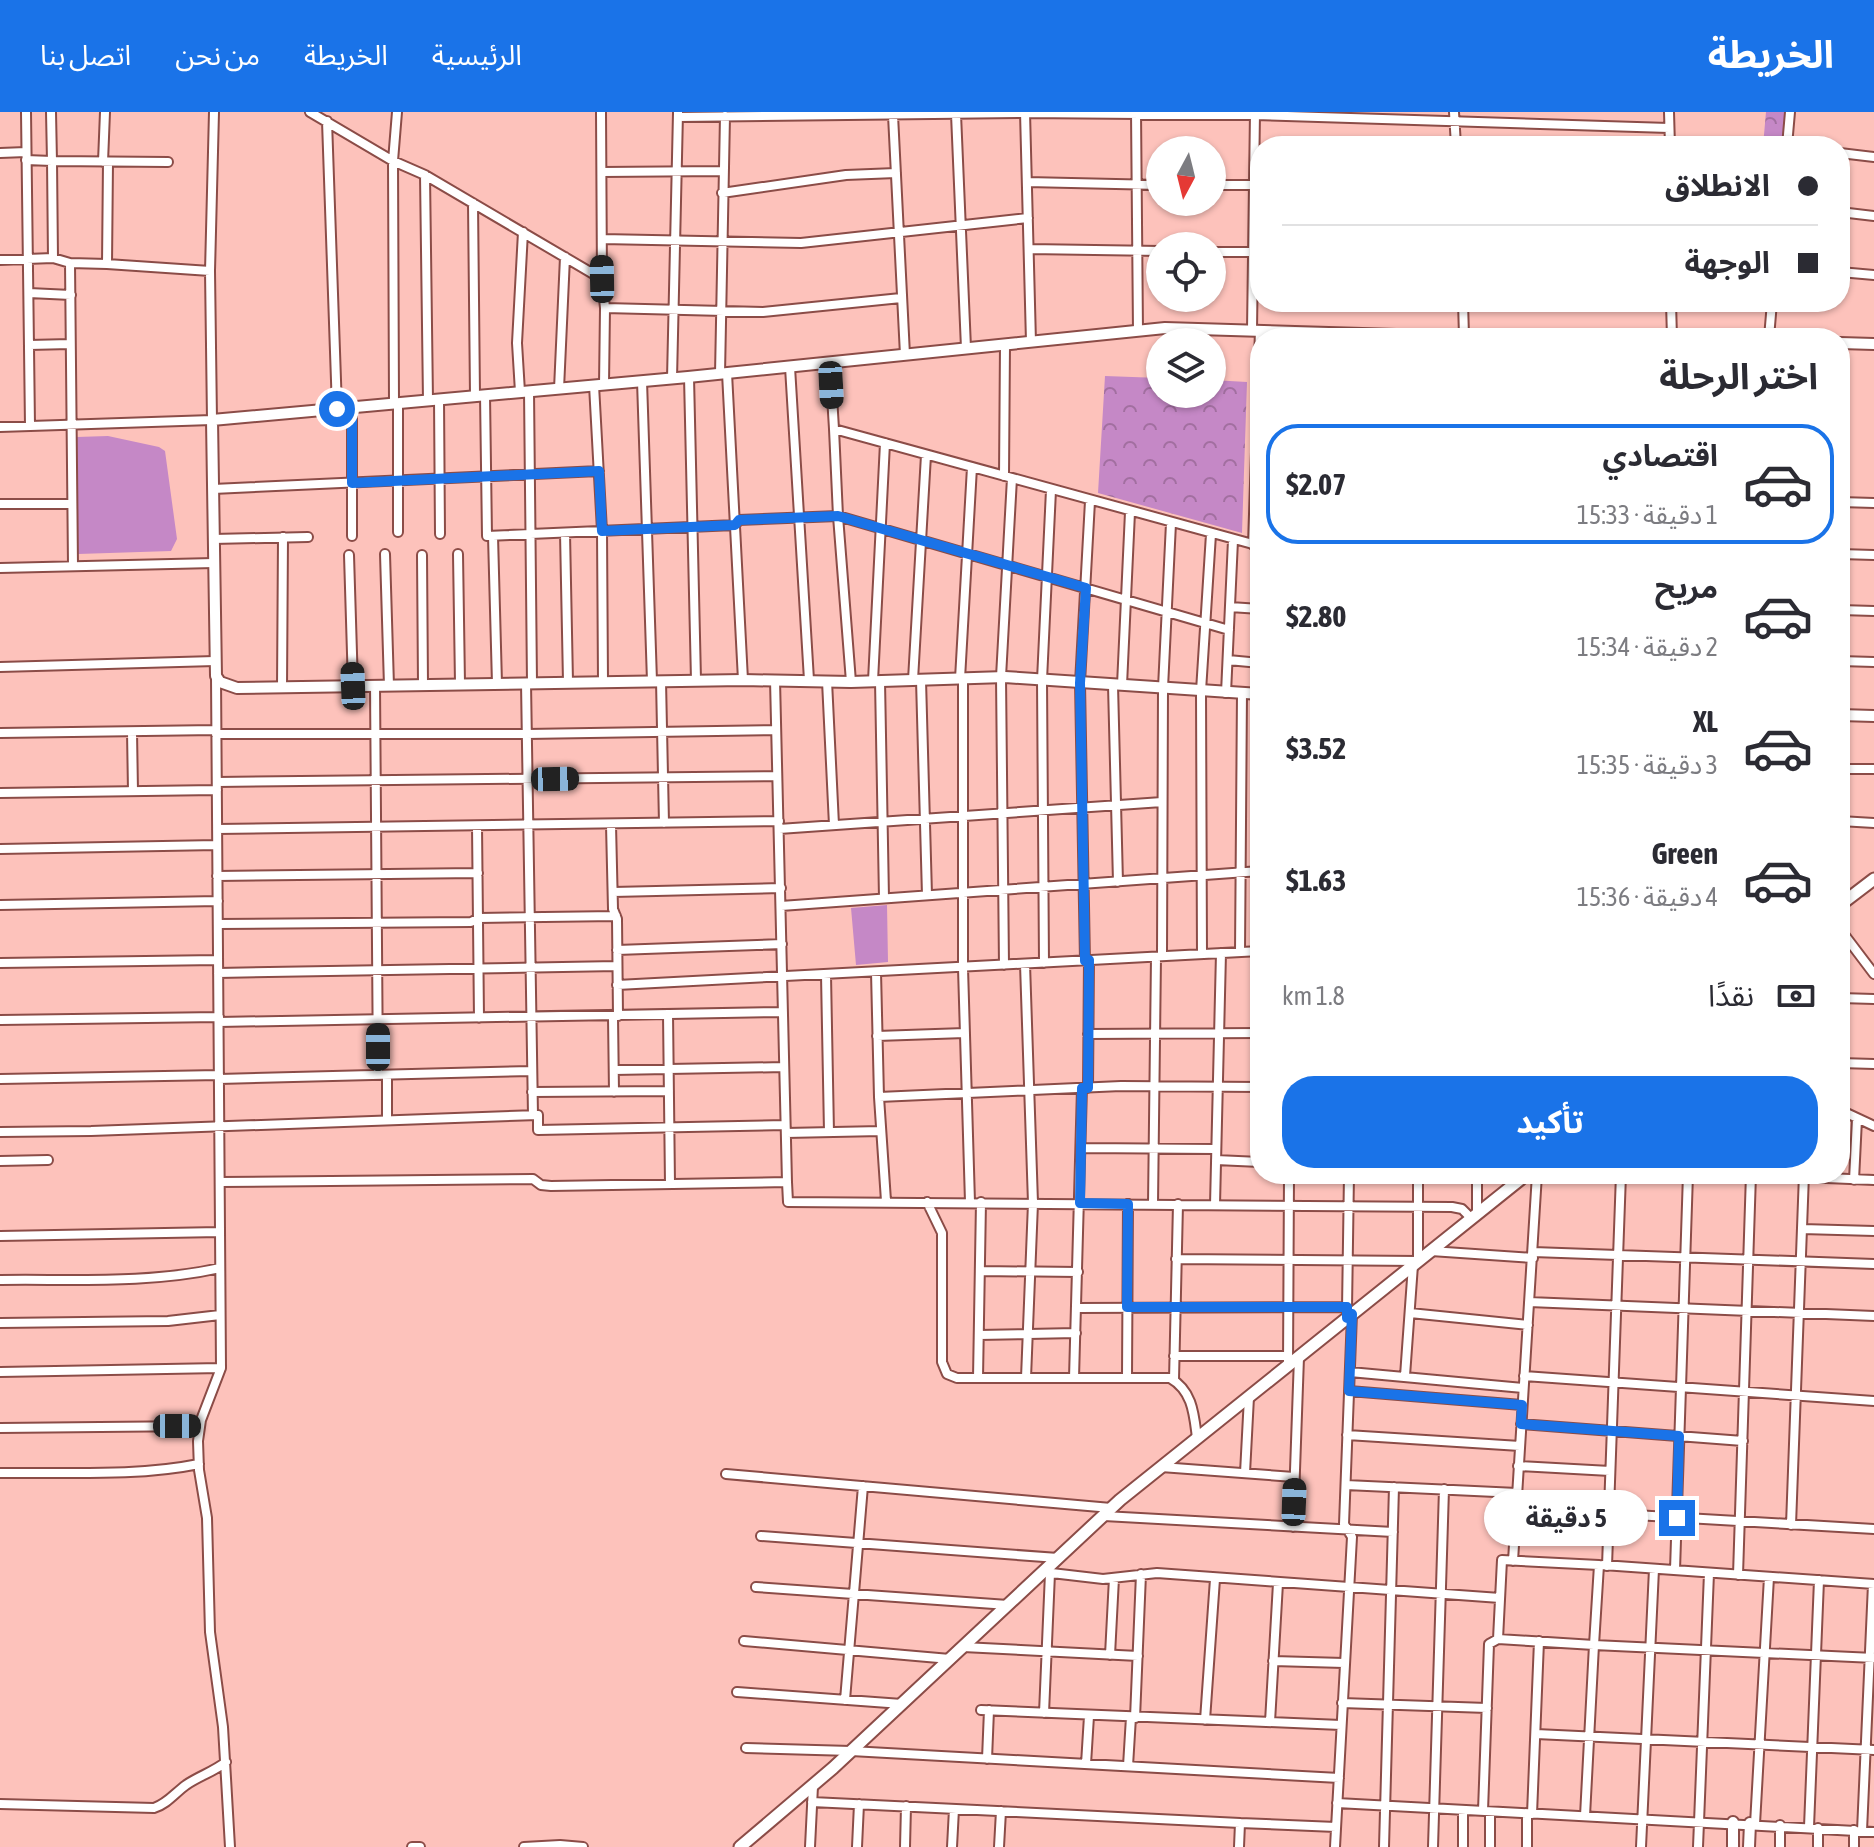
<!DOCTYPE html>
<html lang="ar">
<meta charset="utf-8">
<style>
:root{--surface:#fff;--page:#f7f7f7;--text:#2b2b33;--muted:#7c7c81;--line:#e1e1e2;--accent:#1a73e8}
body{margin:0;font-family:"Asap Condensed","Noto Sans Arabic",sans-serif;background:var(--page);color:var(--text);direction:rtl;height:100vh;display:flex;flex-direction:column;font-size:30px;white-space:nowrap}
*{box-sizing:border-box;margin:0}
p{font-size:26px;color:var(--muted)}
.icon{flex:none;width:44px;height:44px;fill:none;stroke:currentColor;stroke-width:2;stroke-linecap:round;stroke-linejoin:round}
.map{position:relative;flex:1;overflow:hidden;direction:ltr}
.details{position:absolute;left:1250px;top:216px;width:600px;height:856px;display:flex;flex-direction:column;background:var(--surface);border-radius:32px;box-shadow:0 2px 6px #0004;direction:rtl}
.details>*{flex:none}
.top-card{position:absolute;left:1250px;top:24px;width:600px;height:176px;border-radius:32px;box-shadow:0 2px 6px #0004;direction:rtl;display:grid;align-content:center;height:176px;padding:0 32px;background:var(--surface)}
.needle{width:52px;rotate:187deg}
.controls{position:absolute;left:1146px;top:24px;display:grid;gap:16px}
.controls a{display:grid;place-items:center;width:80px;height:80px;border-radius:50%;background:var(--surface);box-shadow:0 2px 6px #0004;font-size:40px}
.end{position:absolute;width:36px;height:36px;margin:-18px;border:10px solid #1a73e8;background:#fff;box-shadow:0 0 0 4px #fff}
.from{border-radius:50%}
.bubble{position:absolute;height:56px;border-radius:28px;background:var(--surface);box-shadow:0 2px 6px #0004;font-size:26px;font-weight:700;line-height:56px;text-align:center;direction:rtl}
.car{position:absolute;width:24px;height:48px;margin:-24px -12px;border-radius:10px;box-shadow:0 0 6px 2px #0007;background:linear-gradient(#222 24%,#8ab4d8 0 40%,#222 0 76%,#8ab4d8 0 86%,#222 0)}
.top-card b{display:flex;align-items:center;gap:28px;height:76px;font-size:30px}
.top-card b+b{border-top:2px solid var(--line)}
.top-card i{width:20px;height:20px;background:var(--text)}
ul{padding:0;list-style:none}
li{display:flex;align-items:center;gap:24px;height:120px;margin:0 16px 12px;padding:0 16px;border:4px solid transparent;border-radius:32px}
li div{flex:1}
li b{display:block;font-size:30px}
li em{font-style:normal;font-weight:700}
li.on{border-color:var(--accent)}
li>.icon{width:72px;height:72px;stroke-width:1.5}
h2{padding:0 32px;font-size:36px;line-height:96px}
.pay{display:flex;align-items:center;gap:20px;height:88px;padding:0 32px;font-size:30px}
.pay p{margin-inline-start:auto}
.cta{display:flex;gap:16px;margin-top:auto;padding:16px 32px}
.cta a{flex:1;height:92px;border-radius:32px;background:var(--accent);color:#fff;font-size:32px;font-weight:700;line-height:92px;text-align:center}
header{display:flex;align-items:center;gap:48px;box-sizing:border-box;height:112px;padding:0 40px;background:var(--accent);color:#fff}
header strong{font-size:38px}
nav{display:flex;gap:44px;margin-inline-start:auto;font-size:28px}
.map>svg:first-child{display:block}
.grass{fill:#c588c6}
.park{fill:url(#park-crowns)}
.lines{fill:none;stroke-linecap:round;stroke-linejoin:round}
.minor-casing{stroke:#8b4c47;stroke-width:12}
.tertiary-casing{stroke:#8b4c47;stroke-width:14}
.secondary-casing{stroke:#8b4c47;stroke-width:15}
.minor{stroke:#fff;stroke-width:8}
.tertiary{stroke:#fff;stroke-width:10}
.secondary{stroke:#fff;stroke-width:11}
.route{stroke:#1a73e8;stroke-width:10}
</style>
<header>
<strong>الخريطة</strong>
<nav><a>الرئيسية</a><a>الخريطة</a><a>من نحن</a><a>اتصل بنا</a></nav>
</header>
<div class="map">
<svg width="1874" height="1735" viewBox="0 0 1874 1735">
<defs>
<pattern id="park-crowns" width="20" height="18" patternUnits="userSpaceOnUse" patternTransform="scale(2)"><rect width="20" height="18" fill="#c588c6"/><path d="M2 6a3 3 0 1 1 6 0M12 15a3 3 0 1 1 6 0" fill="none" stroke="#a26fa0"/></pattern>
</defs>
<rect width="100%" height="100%" fill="#fdc2bb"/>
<path class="grass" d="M108 324 159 335 165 339 177 427 171 439 78 442 77 325Z
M887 793 888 850 856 853 851 796Z"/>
<path class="park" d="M1766 0H1788L1784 34H1763Z
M1105 264 1160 266V282H1212V268L1247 270 1242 421 1098 381Z"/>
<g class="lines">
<defs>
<path id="minor" d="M26 0 30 314
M51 0 52 49 168 50
M310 0 393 49 394 291
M397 0 393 49 425 63 602 167 601 0
M1025 0 1031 230
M1136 0 1138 219
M1454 0 1456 34
M1669 0 1670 34
M956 2 966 236
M893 3 905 243
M678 5 1025 1 1255 3 1669 16
M327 9 337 297
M1787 34 1790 0
M0 41 26 40
M1840 41 1874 45
M26 48 52 49 53 146
M103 50 105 0
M108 50 107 152 210 159
M602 60 723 59
M425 63 428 288
M1027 70 1160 73
M1212 73H1260
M722 81 846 63 896 61
M473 91 475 284
M1840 100 1874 104
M602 127 801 131 1028 106
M1029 137 1160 139
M1212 140H1260
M0 148 53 146 70 151 107 152
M70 151 73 454
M1840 160 1874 163
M602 167 605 196 604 273
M29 181 71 183
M1463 190 1464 224
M1671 190 1672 226
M605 196 763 200 901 186
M1252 218 1255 0
M1769 226 1772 190
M29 233 70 232
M830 251 834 317 1260 434
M790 255 809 568
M727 261 743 568
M720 262 725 4
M689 265 696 568
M672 267 678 1
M642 269 652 569
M594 273 602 419 603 570
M559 277 565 145
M529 279 532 571
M520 280 517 231 523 120
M485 283 487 424 735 413 739 408 838 404 1229 518
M439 287 440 422
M398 291V420
M0 315 212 308 210 159 214 0
M834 317 838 404 851 570
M1004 364 1005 232
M213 377 599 359
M1840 390 1874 391
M0 392H72
M565 421 568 570
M352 424V295
M493 424 497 572
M213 427 308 425
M1253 433 1260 218
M385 442 389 574
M458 442 460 572
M1840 442 1874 443
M349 443 353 574
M422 443 423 573
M0 456 214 451
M1230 495 1260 497
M1840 498 1874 499
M1228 548 1260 551
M1840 549 1874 550
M0 555 215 549
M216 565 221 1256 201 1308 198 1329 199 1358 207 1406 210 1520 223 1615 230 1735
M963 566V856L970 1090
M960 567 972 355
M775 568 787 1070
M913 568 926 343
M921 568 927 783
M661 569 664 711
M827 569 834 713
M873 569 885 331
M880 569 884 786
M526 571 533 1003
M1113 573 1118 770
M1122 573 1130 400
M375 574 378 963
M282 576 283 425
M1226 581 1233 428
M132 620 133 679
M0 621 216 618
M216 622H527L776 618
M1840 657H1874
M217 670 777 664
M0 681 217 678
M1840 709 1874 711
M611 713 613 797 617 807 618 904
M477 714 479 906
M217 717 779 709
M779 717 1162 690
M0 737 217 733
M217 764 478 761
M613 780 781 776
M0 793 218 789
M781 794 1260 759
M218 812 471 810 479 806 616 804
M1840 817 1874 862
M617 838 782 832
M1240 840 1242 581
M1202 842 1201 579 1211 422
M1162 844 1163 576 1171 411
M1085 849 1080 571 1090 389
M0 851 218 848
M1044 851 1042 568 1051 378
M1025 852 1033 1091 1026 1266
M1004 853 1001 565 1012 366
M876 860 879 985 886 1089
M218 861 617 854
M826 863 829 1020
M617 873 1260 839
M1840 886 1874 887
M668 902 670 1072
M613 905 614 980
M0 908 219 905
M219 910 783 900
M1088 922 1260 921
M877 924 965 921
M1840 951 1874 952
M614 958 784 955
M0 967 219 963
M219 967 532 959
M1088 976 1089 848
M532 980 669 979
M879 985 1121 974 1260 975
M1840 998 1874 1014
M387 1007V963
M0 1020 91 1019 538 1003V1018L785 1013
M786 1021 881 1019
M1082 1036 1216 1037
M1216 1048 1260 1050
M0 1049 48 1048
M1734 1062 1874 1068
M1854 1068 1857 1007
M220 1070 533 1067 541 1073 551 1074 787 1070 788 1090 1452 1095 1462 1097 1472 1107
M927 1090 942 1121V1250L947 1262 957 1266H1170C1193 1279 1194 1303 1197 1326
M1153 1092 1156 845
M1215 1093 1221 841
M1477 1102V1062
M1802 1117 1874 1119
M0 1124 220 1120
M1431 1139 1533 1146
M1533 1140 1874 1152
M1176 1147 1418 1149V1062
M980 1159 1078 1160
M0 1168C73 1167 149 1172 220 1156
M1529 1190 1874 1204
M1077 1196 1347 1195
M1347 1197 1349 1062
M1410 1201 1528 1213
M0 1211 168 1209 220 1203
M979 1223 1076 1221
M1174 1244H1288
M1288 1253 1289 1062
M0 1260 221 1256
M1350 1260 1523 1276
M1405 1264 1413 1153
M1524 1264 1874 1289
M1127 1265 1128 1092
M978 1266 981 1090
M1074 1266 1082 976
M1174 1268 1178 1092
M1349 1279 1522 1293
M1521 1312 1743 1329
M0 1316 200 1314
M1347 1323 1520 1334
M1518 1354 1610 1359
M1161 1355 1294 1365
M0 1361C65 1360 135 1365 199 1352
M1245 1361 1249 1285
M726 1362 1111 1396
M1346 1373 1517 1381
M1516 1396 1874 1417
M1104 1404 1393 1420
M1791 1413 1804 1062
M1293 1415 1299 1245
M761 1424 1058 1446
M1502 1448 1599 1453 1594 1533 1498 1527Z
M1513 1449 1537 1062
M1603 1453 1874 1472
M1607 1454 1621 1062
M1675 1458 1688 1062
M1043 1460 1103 1467 1157 1461 1500 1486
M1738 1463 1751 1062
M756 1475 1008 1493
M744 1529 950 1547
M963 1535 1138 1544
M1110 1543 1114 1466
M1273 1549 1344 1551
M737 1580 902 1592
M845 1588 863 1374
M1342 1591 1487 1596
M981 1598 1341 1613
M1044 1601 1050 1461
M1135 1606 1141 1462
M1205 1608 1215 1467
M1270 1610 1278 1471
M1536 1622 1874 1638
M746 1636 851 1639 1339 1666
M987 1647 989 1598
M1086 1652 1089 1604
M1128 1654 1131 1605
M812 1690 1240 1711
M1337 1691 1874 1720
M0 1692 154 1696C167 1692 175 1681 186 1673 199 1664 213 1660 226 1650
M1483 1699 1489 1532 1498 1527
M1532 1702 1539 1529
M1585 1704 1594 1533 1874 1546
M1755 1712 1769 1465
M1809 1715 1819 1468
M1862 1719 1873 1472
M412 1735H420
M524 1735 560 1733 583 1735
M810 1735 813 1674
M857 1735 859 1692
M905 1735 906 1694
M952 1735 954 1697
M999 1735 1001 1699
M1239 1735 1240 1711 1336 1715
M1335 1735 1352 1425 1344 1412 1352 1202
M1384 1735 1394 1375
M1433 1735 1444 1377
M1463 1735V1698
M1490 1735V1700
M1527 1735V1702
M1641 1735 1654 1457
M1698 1735 1709 1461
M1780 1735V1713
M1818 1735V1716
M1854 1735V1718"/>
<path id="tertiary" d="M1840 231 1874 232
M1260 582 1005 565 851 570 743 568 237 576 220 570 216 564 212 308 688 265 1165 216 1497 226
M1840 603 1874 604
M1733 1735V1710
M1749 1735 1750 1711"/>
<path id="secondary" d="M1840 793 1874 767
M740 1735 833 1656 1120 1388 1527 1062"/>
</defs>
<use href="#minor" class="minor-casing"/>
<use href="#tertiary" class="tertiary-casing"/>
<use href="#secondary" class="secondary-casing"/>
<use href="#minor" class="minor"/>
<use href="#tertiary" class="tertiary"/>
<use href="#secondary" class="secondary"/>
</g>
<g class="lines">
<path class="route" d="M337 297 352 295V371L599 359 602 419 735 413 739 408 838 404 1086 476 1080 571 1085 849 1089 848 1088 976H1082L1080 1091 1128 1092 1127 1195H1347V1206L1352 1202 1349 1279 1522 1293 1521 1312 1679 1324 1677 1406"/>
</g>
</svg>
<div class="controls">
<a><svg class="needle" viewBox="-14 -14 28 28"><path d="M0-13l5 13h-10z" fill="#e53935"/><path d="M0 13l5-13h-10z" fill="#7c7c81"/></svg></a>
<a><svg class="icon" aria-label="locate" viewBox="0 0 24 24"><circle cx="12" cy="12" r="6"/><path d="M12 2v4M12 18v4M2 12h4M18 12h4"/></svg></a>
<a><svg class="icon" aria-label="layers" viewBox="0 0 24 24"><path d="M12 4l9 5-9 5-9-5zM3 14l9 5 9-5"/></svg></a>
</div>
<i class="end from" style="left:337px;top:297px"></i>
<i class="end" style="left:1677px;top:1406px"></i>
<div class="bubble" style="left:1484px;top:1378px;width:164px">5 دقيقة</div>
<i class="car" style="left:602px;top:167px;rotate:359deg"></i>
<i class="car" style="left:831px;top:273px;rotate:177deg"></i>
<i class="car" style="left:353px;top:574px;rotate:358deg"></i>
<i class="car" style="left:555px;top:667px;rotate:89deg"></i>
<i class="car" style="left:378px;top:935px;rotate:0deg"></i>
<i class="car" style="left:177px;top:1314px;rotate:90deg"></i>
<i class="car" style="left:1294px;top:1390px;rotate:2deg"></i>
<div class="top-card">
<b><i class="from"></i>الانطلاق</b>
<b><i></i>الوجهة</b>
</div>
<section class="details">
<h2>اختر الرحلة</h2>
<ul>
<li class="on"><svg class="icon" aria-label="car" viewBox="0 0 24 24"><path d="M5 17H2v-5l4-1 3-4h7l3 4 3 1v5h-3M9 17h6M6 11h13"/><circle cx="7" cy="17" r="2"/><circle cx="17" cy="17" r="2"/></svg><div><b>اقتصادي</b><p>1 دقيقة · 15:33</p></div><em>$2.07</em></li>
<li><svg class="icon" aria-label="car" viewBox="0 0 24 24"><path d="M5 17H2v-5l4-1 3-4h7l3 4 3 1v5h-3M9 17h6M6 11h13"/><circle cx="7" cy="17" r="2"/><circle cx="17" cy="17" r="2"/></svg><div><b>مريح</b><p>2 دقيقة · 15:34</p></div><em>$2.80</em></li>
<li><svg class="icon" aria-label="car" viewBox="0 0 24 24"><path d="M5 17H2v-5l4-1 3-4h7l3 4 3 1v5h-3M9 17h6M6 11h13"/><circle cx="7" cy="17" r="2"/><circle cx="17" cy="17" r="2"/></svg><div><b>XL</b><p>3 دقيقة · 15:35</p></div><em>$3.52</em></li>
<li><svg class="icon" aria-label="car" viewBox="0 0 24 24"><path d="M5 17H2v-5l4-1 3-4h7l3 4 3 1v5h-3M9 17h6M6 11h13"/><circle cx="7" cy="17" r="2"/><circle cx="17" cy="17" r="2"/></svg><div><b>Green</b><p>4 دقيقة · 15:36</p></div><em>$1.63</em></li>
</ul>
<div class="pay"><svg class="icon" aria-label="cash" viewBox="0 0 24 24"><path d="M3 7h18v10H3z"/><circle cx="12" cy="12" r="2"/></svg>نقدًا<p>1.8 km</p></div>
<div class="cta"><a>تأكيد</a></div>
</section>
</div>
